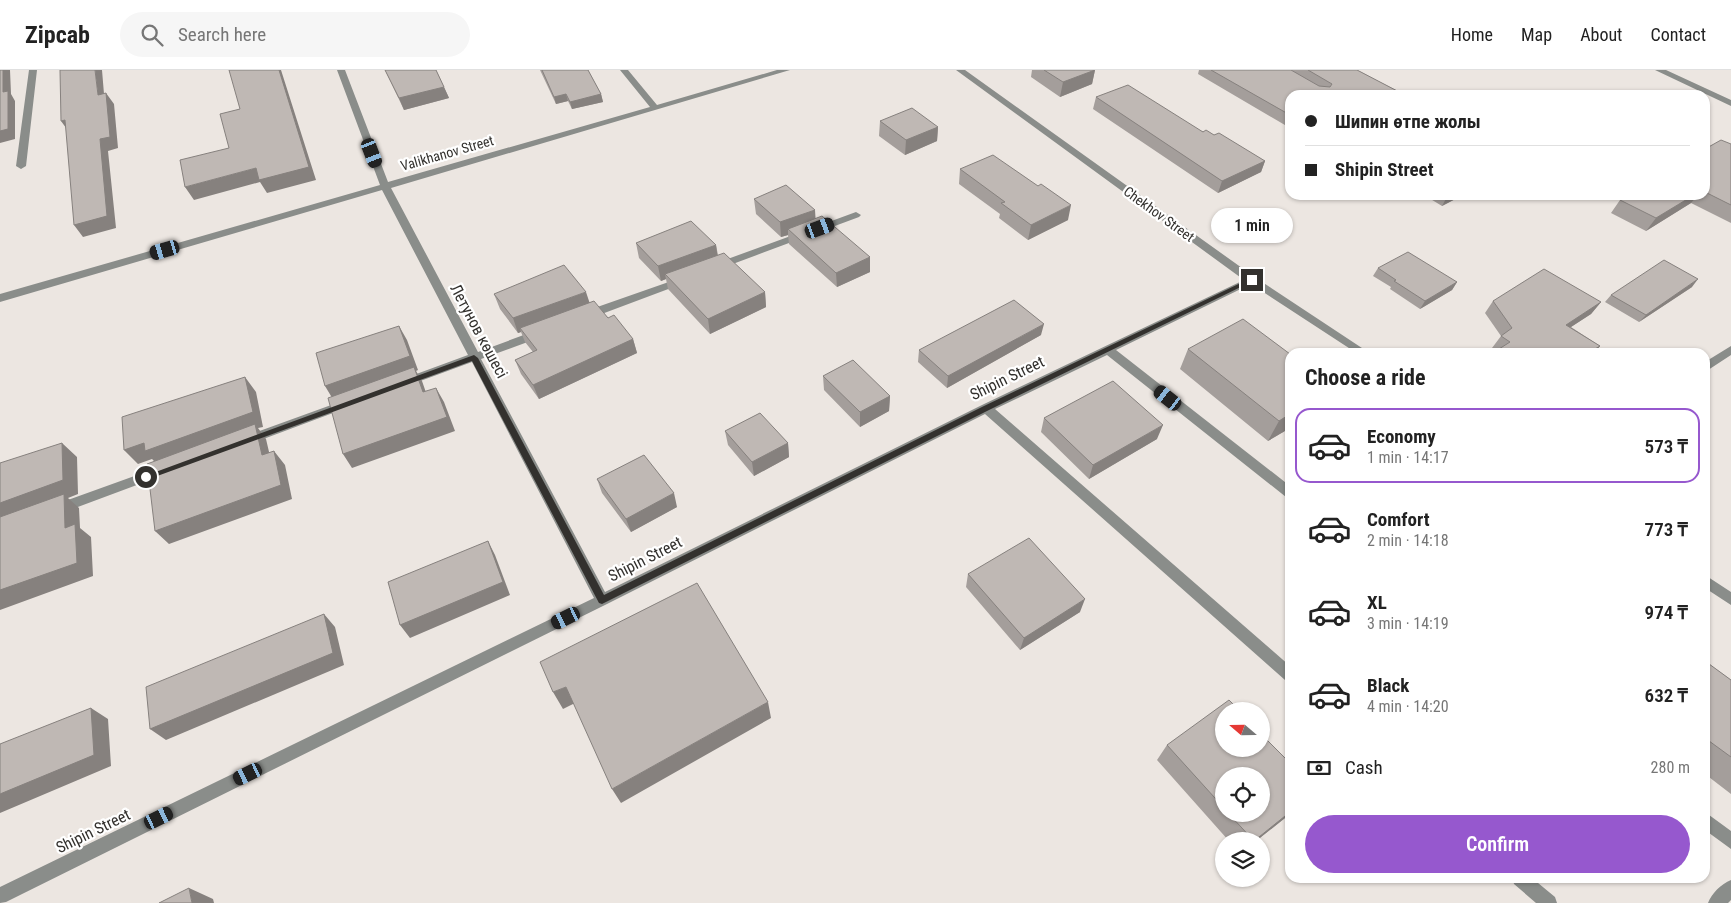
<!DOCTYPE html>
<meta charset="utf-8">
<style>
:root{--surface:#fff;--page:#f6f6f6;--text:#222;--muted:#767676;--line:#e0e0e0;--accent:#9658ce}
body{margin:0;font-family:"Roboto Condensed",sans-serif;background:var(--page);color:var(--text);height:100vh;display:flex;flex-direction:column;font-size:19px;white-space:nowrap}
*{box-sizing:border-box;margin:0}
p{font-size:16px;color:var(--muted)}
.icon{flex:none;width:28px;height:28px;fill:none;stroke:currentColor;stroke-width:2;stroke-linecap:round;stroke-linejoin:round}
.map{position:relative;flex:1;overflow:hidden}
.details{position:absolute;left:1285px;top:278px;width:425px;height:535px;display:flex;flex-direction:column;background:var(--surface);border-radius:15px;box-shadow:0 1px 4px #0004}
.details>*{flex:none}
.guide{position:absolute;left:1285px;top:20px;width:425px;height:110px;border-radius:15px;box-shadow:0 1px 4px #0004;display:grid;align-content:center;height:110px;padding:0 20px;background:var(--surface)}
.needle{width:32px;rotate:290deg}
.controls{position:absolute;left:1215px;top:632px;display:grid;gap:10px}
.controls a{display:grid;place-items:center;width:55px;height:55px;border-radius:50%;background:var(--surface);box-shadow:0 1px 4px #0004;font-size:25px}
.end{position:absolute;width:22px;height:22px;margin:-11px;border:6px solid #33312e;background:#fff;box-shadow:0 0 0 2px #fff}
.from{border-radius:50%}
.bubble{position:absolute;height:35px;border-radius:18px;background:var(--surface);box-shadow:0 1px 4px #0004;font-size:16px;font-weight:600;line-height:35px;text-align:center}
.car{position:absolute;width:15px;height:30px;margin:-15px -8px;border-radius:6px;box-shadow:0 0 4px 1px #0007;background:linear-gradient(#222 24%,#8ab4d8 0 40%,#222 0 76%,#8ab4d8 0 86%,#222 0)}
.guide b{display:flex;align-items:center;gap:18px;height:48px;font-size:19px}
.guide b+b{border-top:1px solid var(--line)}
.guide i{width:12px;height:12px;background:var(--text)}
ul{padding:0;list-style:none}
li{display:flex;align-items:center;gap:15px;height:75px;margin:0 10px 8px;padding:0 10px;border:2px solid transparent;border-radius:15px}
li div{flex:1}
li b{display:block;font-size:19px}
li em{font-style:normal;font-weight:600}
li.selected{border-color:var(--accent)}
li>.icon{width:45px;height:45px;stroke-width:1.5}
h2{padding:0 20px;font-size:22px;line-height:60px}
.pay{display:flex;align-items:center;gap:12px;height:55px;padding:0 20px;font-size:19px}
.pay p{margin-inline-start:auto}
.cta{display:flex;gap:10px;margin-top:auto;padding:10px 20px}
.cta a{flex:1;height:58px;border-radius:30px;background:var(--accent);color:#fff;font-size:20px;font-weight:600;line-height:58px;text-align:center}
header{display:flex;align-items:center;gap:30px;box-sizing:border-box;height:70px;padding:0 25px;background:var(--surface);border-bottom:1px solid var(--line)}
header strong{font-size:24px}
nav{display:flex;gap:28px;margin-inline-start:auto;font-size:18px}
.search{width:350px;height:45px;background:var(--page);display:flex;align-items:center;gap:12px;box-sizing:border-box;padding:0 18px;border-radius:28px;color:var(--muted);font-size:19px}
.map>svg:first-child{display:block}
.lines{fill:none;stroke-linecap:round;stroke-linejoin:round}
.minor{fill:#8a8d8a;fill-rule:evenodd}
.wall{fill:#a49e9b;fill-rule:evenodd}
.shaded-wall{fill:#86817e}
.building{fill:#bfb8b4;stroke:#86817e}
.route{fill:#33312e}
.labels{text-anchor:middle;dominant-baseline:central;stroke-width:4.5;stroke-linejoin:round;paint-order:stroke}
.far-street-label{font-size:14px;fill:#33312e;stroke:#fff}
.street-label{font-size:16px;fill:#33312e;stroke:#fff}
</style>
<header>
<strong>Zipcab</strong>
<div class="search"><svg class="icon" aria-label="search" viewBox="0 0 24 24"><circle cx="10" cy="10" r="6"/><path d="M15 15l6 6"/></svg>Search here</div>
<nav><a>Home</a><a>Map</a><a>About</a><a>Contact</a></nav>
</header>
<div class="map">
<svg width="1731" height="833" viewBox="0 0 1731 833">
<rect width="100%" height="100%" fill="#ece6e1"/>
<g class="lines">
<path class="minor" d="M29 0H37L26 96 21 99 16 96Z
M337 0H345L388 112 650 37 620 0H628L657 35 777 0H790L391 118 478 282 540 259 545 263 544 266 481 289 605 522 982 335 1244 210 956 0H965L1256 208 1368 282H1355L1251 214 1116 280 1290 416V428L1286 427 1107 285 995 339 1290 596V612L1285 610 985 344 607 534 6 832 0 833V817L594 528 472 292 404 317 398 313 400 310 468 285 382 120 0 232V224L380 115Z
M1655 0H1666L1731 30V36Z
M856 142 861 145 859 147 722 198 718 199 713 196 714 194Z
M683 207 688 210 687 212 591 248 587 249 582 245 583 242Z
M1731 276V285L1705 302V292Z
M345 330 351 334 349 337 247 375 241 370 243 367Z
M165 395 169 397 171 400 169 403 59 444 54 443 53 439 54 435Z
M1705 505 1731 522V535L1705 518Z
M1705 742 1731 761V779L1705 760Z
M1512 808H1532L1555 827 1557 833H1536L1514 814Z
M1731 810V830L1728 833H1708C1712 823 1721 814 1731 810Z"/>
</g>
<path class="wall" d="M385 0H436L449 28 404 40Z
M540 0H588L601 24 603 32 572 39 568 31 556 34Z
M1032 0H1095L1092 14 1060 27 1031 7Z
M1199 0H1357L1405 25H1290V58L1198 4Z
M1096 27 1214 65 1265 91 1261 102 1218 123 1093 39Z
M880 51 938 57 937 71 905 85 879 66Z
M1731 74V153L1691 133 1646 161 1611 143 1620 130 1629 125H1705V79Z
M960 99 1068 150 1028 170 999 148 1000 144 959 114Z
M1424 125H1463L1442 136Z
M754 129 815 140V149L870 187V202L837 217 789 174 788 165 781 167 756 144Z
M636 173 716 175 718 185 765 222 766 237 710 264 668 219 666 209 661 211 639 188Z
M1378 198 1457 212 1452 220 1420 239 1390 219 1391 217 1373 206Z
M1692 217 1639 252 1605 232 1611 225Z
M494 224 590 232 633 269 637 283 539 329 521 304 515 290 533 282 525 272 521 262 518 263 500 239Z
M1493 231 1601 232 1591 244 1571 257 1600 276 1595 282H1496L1497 281 1492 278 1501 266 1485 243Z
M1041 265 947 318 918 292 919 280Z
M1188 279 1290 284V358L1268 371 1180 299Z
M823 306 890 326 889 341 860 357 824 320Z
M1044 348 1157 369 1089 409 1041 362Z
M725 361 788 373 789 387 754 406 728 375Z
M597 409 677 437 631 462 602 423Z
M968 504 1080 542 1020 580 966 517Z
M1705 591 1731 610V724L1705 704Z
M1167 675 1290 693V744L1256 771H1229L1157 690ZM1224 706 1261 744H1224Z"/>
<path class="shaded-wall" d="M3 0H10L11 24 15 31V69L0 73V61L3 22Z
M95 0H102L105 36 98 25Z
M279 0H281L316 110 267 123 260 112 194 130 185 117 256 98Z
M1095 0 1092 14 1060 27 1063 12Z
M444 17 449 28 404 40 399 28Z
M106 23 114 34 118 78 108 81 116 158 83 167 74 155Z
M566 24 568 31 556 34 554 27Z
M601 24 603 32 572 39 570 32Z
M65 50 69 62 61 51Z
M938 57 937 71 905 85 906 70Z
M1265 91 1261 102 1218 123 1222 111Z
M1448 125H1463L1442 136Z
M1694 125H1698L1691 133 1646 161 1656 148Z
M1071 135 1068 150 1028 170 1031 155Z
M815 140 816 155 788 159V165L781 167 780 152Z
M716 175 718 190 665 204 666 209 661 211 658 196Z
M870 187V202L837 217 836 203Z
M1698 209 1692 217 1639 252 1646 245Z
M1457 212 1452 220 1420 239 1425 231Z
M586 222 591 237 520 258 521 262 518 263 513 248Z
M765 222 766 237 710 264 708 249Z
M1601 232 1591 244 1557 266 1566 255Z
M1044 254 1041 265 947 318 948 306Z
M399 256 407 270 418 300 416 301 422 311 431 337 334 331 325 316Z
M633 269 637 283 539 329 533 315Z
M1600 276 1595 282H1590Z
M245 307 256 322 263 357 258 358 266 369 273 399 158 395 152 389 138 394 124 380Z
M436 318 444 332 455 361 352 398 343 384Z
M890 326 889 341 860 357V342Z
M1290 344V358L1268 371 1279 351Z
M1163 355 1157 369 1089 409 1093 395Z
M62 373 77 387 78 424 68 428 79 438 80 458 91 467 93 506 0 540V433Z
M788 373 789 387 754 406 752 392Z
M274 381 285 395 292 429 169 474 155 461Z
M674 423 677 437 631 462 626 449Z
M488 471 495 485 510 525 410 568 400 555Z
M1085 529 1080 542 1020 580 1024 568Z
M324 544 335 557 344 595 166 670 150 659Z
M566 617 575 633 563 639 553 622Z
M768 632 771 648 621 733 612 719Z
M91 638 108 649 111 696 0 743V724Z
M1290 742V744L1256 771H1254Z
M189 818 213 829 214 833H192Z"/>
<path class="building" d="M0 0H3V22L8 21V59L0 61Z
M60 0H95L98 25 106 23 110 67 100 69 107 146 74 155 65 50 61 51Z
M229 0H279L309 97 259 110 256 98 185 117 180 90 229 78 220 44 240 39Z
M385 0H436L444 17 399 28Z
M542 0H588L601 24 570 32 566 24 554 27Z
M1044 0H1095L1063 12Z
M1211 0H1291L1319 16 1330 17 1332 14 1308 0H1357L1405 25H1290V45Z
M1128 15 1203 62 1206 60 1214 65 1219 63 1265 91 1222 111 1096 27Z
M912 38 938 57 906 70 880 51Z
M1721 70 1731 74V135L1705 122V79Z
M993 85 1038 116 1041 114 1071 135 1031 155 1001 133 1005 132 960 99Z
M786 115 815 140 780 152 754 129Z
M1629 125H1694L1656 148 1620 130Z
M822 146 870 187 836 203 788 159Z
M691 151 716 175 658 196 636 173Z
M1408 182 1457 212 1425 231 1394 211 1396 210 1378 198Z
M724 183 765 222 708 249 665 204Z
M1664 190 1698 209 1646 245 1611 225Z
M564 195 586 222 513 248 494 224Z
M1544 199 1601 232 1566 255 1600 276 1590 282H1505L1499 279 1510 272 1501 266 1512 258 1493 231Z
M1014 230 1044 254 948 306 919 280Z
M594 231 608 248 614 245 633 269 533 315 515 290 537 280 520 258Z
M1243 249 1290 284V344L1279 351 1188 279Z
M399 256 410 286 325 316 316 283Z
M853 290 890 326 860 342 823 306Z
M414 297 423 322 436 318 447 347 343 384 328 328Z
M245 307 253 342 145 381 144 373 124 380 122 347Z
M1113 311 1163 355 1093 395 1044 348Z
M760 343 788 373 752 392 725 361Z
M255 354 262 385 274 381 281 415 155 461 147 394Z
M62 373 63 410 0 433V393Z
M644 385 674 423 626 449 597 409Z
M64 424 65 458 75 454 77 493 0 520V447Z
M1029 468 1085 529 1024 568 968 504Z
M488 471 503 512 400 555 388 512Z
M697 513 768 632 612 719 566 617 553 622 540 592Z
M324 544 333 583 150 659 146 617Z
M1705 591 1731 610V687L1705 668Z
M1229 630 1240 641H1224V679H1261V664L1290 693V742L1254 771 1229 744H1261V706H1224V738L1167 675Z
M91 638 94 685 0 724V674Z
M189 818 192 833H159Z"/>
<path class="route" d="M1249 209 1255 210 989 340 602 534 599 533 472 291 149 409 146 410 142 407 474 285 478 288 604 525 984 336Z"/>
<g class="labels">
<g class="far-street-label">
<text transform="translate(447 83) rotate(-16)">Valikhanov Street</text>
<text transform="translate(1159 144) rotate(36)">Chekhov Street</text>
</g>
<g class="street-label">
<text transform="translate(479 261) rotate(62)">Летунов көшесі</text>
<text transform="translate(1007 308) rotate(-26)">Shipin Street</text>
<text transform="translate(645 489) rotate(-27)">Shipin Street</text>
<text transform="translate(93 761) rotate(-26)">Shipin Street</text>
</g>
</g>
</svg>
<div class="controls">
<a><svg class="needle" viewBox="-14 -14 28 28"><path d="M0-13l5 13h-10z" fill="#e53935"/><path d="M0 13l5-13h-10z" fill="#767676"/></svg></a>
<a><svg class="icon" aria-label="locate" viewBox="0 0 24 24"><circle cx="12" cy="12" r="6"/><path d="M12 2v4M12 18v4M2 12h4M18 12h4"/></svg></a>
<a><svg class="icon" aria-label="layers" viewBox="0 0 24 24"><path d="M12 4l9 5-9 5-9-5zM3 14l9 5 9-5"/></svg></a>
</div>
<i class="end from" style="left:146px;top:407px"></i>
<i class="end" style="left:1252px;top:210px"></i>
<div class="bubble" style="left:1211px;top:138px;width:82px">1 min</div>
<i class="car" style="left:372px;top:83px;rotate:159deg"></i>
<i class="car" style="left:820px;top:158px;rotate:70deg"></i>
<i class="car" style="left:165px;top:180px;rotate:254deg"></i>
<i class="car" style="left:1168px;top:328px;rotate:308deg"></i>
<i class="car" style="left:566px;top:548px;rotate:244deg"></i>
<i class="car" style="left:248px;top:704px;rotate:244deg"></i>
<i class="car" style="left:159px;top:748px;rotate:64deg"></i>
<div class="guide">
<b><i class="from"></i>Шипин өтпе жолы</b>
<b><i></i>Shipin Street</b>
</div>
<section class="details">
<h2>Choose a ride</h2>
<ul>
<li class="selected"><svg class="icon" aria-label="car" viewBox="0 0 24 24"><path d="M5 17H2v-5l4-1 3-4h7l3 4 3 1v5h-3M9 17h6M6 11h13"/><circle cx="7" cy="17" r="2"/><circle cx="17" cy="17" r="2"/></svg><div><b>Economy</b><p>1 min · 14:17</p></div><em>573 ₸</em></li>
<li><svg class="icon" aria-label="car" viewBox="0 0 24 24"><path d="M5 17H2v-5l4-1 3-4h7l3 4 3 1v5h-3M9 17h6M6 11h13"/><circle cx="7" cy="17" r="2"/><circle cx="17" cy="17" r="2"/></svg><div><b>Comfort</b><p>2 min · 14:18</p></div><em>773 ₸</em></li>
<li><svg class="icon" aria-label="car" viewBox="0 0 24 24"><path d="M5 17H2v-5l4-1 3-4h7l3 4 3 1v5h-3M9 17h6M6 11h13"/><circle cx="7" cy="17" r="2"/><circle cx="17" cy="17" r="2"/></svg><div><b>XL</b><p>3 min · 14:19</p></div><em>974 ₸</em></li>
<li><svg class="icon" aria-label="car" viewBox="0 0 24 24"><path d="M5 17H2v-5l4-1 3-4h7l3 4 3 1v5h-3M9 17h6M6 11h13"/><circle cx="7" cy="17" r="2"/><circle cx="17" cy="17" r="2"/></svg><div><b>Black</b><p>4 min · 14:20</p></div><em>632 ₸</em></li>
</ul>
<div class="pay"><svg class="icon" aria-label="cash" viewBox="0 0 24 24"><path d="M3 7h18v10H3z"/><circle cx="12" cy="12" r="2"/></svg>Cash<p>280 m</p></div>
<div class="cta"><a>Confirm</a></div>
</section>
</div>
